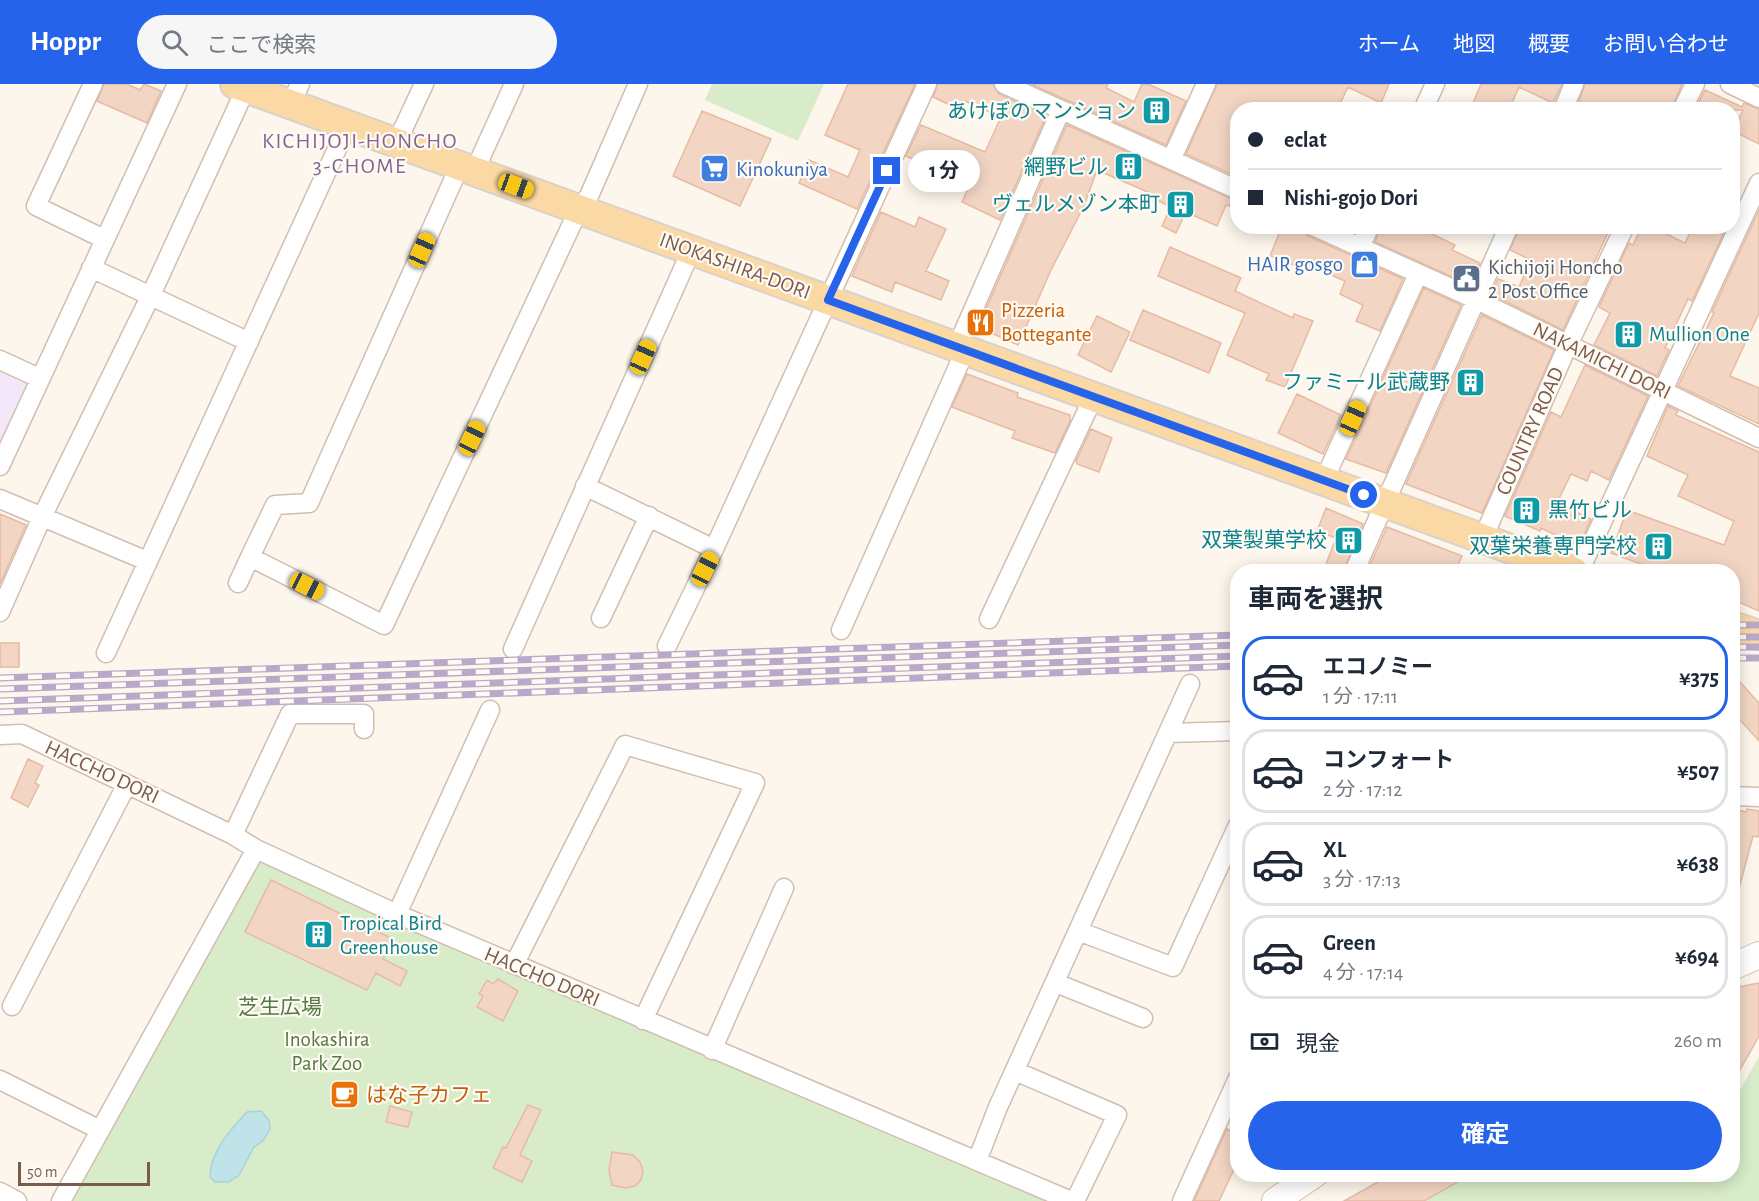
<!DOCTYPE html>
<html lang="ja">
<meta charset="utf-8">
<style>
:root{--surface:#fff;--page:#f6f6f7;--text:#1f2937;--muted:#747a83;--line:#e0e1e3;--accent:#2563eb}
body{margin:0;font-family:"Alegreya Sans","Noto Sans JP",sans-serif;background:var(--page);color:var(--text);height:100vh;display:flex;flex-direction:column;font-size:22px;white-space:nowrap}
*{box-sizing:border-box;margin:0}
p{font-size:20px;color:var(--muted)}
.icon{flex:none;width:33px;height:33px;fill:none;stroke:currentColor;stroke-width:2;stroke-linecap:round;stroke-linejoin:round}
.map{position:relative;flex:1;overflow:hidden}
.side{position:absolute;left:1230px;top:480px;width:510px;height:618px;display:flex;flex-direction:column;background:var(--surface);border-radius:24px;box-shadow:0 3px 15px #0003}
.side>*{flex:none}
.hud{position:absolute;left:1230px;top:18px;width:510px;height:132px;border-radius:24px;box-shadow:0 3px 15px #0003;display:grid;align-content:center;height:132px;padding:0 18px;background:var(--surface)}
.scale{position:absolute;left:18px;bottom:15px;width:132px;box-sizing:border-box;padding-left:6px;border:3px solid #7a5c4d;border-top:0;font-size:16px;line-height:21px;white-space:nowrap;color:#7a5c4d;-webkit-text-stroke:4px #fffaf3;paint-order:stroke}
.end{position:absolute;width:27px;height:27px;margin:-14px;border:8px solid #2563eb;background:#fff;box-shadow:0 0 0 3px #fff}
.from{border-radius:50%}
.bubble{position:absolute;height:42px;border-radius:21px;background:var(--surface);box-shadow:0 3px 15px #0003;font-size:20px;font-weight:700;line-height:42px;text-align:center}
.car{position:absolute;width:18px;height:36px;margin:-18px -9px;border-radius:8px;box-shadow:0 0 4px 2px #0007;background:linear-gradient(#f5c518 24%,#345 0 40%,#f5c518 0 76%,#345 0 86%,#f5c518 0)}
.hud b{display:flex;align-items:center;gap:21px;height:57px;font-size:22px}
.hud b+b{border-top:2px solid var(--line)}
.hud i{width:15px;height:15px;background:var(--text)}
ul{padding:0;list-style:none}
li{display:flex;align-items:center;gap:18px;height:84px;margin:0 12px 9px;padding:0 6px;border:3px solid var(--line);border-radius:24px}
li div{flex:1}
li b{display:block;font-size:22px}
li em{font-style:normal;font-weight:700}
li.active{border-color:var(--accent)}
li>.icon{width:54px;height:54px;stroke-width:1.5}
h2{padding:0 18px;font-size:27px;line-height:72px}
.pay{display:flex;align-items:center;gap:15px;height:66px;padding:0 18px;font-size:22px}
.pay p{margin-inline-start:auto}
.primary-button{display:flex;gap:12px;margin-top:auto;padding:12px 18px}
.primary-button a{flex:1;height:69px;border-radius:36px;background:var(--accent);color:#fff;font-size:24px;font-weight:700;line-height:69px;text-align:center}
header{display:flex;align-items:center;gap:36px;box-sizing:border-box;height:84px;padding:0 30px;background:var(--accent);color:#fff}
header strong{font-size:28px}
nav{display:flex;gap:33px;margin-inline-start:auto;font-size:21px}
.search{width:420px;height:54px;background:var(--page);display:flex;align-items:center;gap:15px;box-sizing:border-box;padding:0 21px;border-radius:33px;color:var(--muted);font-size:22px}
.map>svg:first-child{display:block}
.education{fill:#f3e8fa}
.green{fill:#d8ecc9}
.water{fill:#bfe3e8;stroke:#a5d3da;stroke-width:1.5}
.building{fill:#f3d5c3;stroke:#e6bba3;stroke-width:1.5}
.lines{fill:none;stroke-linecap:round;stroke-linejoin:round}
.street-casing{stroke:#d1beb0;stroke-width:21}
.secondary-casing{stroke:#d6c0b0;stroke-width:28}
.primary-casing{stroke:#dad1cd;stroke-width:32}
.street{stroke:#fff;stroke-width:18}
.secondary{stroke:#fff;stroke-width:26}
.primary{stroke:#fbd9a5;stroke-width:28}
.rail-casing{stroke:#b9a8c9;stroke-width:7}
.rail{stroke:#fffaf3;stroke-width:4.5;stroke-dasharray:14;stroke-linecap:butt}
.route{stroke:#2563eb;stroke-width:8}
.labels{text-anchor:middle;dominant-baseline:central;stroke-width:4.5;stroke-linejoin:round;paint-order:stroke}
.culture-label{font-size:21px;fill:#0d838f;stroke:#fffaf3;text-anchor:end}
.shop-label{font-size:21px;fill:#366cbe;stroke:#fffaf3;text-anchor:start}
.street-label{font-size:21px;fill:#7a5c4d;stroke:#fffaf3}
.service-label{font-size:21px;fill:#4e5e75;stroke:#fffaf3;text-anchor:start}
.food-label{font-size:21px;fill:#c56008;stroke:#fffaf3;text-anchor:start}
.park-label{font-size:21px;fill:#537a41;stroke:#fffaf3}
.neighbourhood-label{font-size:22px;letter-spacing:1.5px;fill:#846695;stroke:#fffaf3}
</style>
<header>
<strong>Hoppr</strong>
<div class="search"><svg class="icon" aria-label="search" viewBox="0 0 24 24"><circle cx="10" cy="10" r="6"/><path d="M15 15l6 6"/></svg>ここで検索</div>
<nav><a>ホーム</a><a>地図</a><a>概要</a><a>お問い合わせ</a></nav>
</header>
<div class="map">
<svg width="1759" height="1117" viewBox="0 0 1759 1117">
<rect width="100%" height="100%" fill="#fdf6ec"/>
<path class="education" d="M0 284 31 298 0 363Z"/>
<path class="green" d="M712 0H824L798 57 705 16Z
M258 775 1056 1117H71Z
M1759 972V1117H1422L1459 1091 1732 1090 1733 1019Z"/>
<path class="water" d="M261 1027 269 1036 270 1045 263 1057 254 1063 239 1091 229 1098H215L210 1093C210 1068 230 1046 247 1028Z"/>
<path class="building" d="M104 0H127L140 6 144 0 161 7 147 39 97 17Z
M848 0H915L857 125 799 99 809 76 848 93 860 66 825 51Z
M938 0H993L999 10 1046 32 1000 136 962 118 977 85 934 66 927 81 906 72 921 41 985 68 1001 33 965 17 961 26 933 13Z
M1031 0H1108L1106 4 1134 18 1142 0H1148L1186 17 1166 61Z
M1217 0H1389L1381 19 1348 3 1337 26H1238V93L1186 70Z
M1481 0H1562L1553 19 1519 3 1509 26H1470Z
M1585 0H1682L1671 26H1597L1579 17Z
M1705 6 1742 23 1744 19 1759 25V60L1733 47 1743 26H1695Z
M702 27 771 55 740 122 673 92Z
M1067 41 1232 115 1229 122 1226 121 1217 142 1186 128 1176 149 1162 142 1171 123 1149 112 1150 109 1097 86 1084 122 1051 186 1018 261 978 243Z
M1759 126V229L1730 292 1759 304V340L1678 302 1714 229 1712 228Z
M881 128 915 143 919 133 946 145 926 187 949 197 941 216 895 198 892 208 852 192Z
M1282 142H1302L1308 152 1403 195 1380 247 1356 237 1363 221 1340 210 1345 197 1299 177 1297 182 1270 172Z
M1381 142H1435L1432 150 1455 161 1452 166 1480 179 1470 201 1375 158Z
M1520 142H1611L1563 246 1491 210 1498 195 1519 203 1531 176 1510 166Z
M1642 142H1650L1685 159 1693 142H1712L1724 148 1692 217 1688 215 1665 264 1669 266 1657 292 1594 261 1610 229 1599 223 1629 159 1633 161Z
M1170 163 1241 194 1235 207 1293 234 1294 230 1313 237 1285 303 1266 296 1269 290 1227 271 1245 229 1158 192Z
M1424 204 1461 221 1386 389 1346 375Z
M1143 226 1221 259 1209 289 1130 256Z
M1482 231 1554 266 1482 429 1406 400Z
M1097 232 1130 248 1111 288 1078 271Z
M1585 281 1648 312 1609 396 1591 387 1587 397 1571 390 1557 419 1591 435 1579 462 1541 444 1540 447 1505 432 1551 328 1561 333Z
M967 290 1018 309 1017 313 1070 331V337L1055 369 1012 354 1015 347 952 323Z
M1297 310 1341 331 1323 370 1278 349Z
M1668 322 1678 327 1676 331 1759 368V527L1732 515V488H1663L1611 469 1627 426 1724 461 1734 437 1678 412 1688 391 1647 372Z
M1091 345 1112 354 1099 388 1077 380 1076 377Z
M1326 424 1363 440 1343 488H1323L1336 454 1317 447Z
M0 430 26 441 0 500Z
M1387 443 1462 472 1455 488H1367Z
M0 559H19V583H0Z
M1732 589 1759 619V657L1732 627Z
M28 675 43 682 35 699 39 701 28 723 11 714Z
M1747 725 1759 727V753L1753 752 1737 812 1732 811V754L1738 726 1746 728Z
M271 796 393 855 383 875 407 887 400 902 376 889 367 906 245 848Z
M498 895 518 907 503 937 477 923 483 912 479 910 487 896 493 900Z
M1759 899V952L1732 1000V904Z
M528 1021 541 1026 520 1071 532 1077 522 1098 493 1084 503 1063 506 1064Z
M390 1022 412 1028 408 1043 386 1038Z
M1227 1045 1238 1050V1077L1219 1117H1194Z
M612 1068 633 1071 640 1078 643 1087 641 1096 635 1102 626 1104 612 1101 609 1087Z
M1392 1090H1472L1424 1117H1344Z"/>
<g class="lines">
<defs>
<path id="street" d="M93 0 36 122 104 155
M1004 0 1238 106
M1730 0 1759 14
M290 21 300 0
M1423 26 1435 0
M1563 26 1574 0
M1682 26 1695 0
M396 60 424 0
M1172 74 1206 0
M475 86 514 0
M1313 142 1475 215 1759 354
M1360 163 1370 142
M91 184 249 258
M0 276 39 294
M0 382 177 0
M1324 396 1418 190
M585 402 714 465
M0 415 147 477
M1483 454 1568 261 1625 142
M250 473 275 421 309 419 460 81
M1354 488 1509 142
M1579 488 1759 99
M238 499 250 473 384 541 579 125 589 112 638 0
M0 528 42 433 150 213 246 4
M601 534 649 432
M989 535 1094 312
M841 546 960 278 962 251 1061 26
M667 562 714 465 927 0
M513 565 691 167
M106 569 347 43
M1168 649 1238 647
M0 651 22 650 233 751 256 765 397 830 1071 1117
M1732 712 1759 713
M233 751 290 630H364V645
M397 830 490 626
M1078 847 1173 883 1238 741
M514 881 625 661 755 699 643 936
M1056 899 1143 934
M12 922 127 700
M712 966 784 804
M1015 987 1117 1031 1075 1117
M0 996 100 1046
M977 1077 998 1023 1190 600
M0 1108 17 1117
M61 1117 256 765
M1182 1117 1238 994"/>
<path id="secondary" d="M1732 883 1759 871
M1275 1117 1315 1090"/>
<path id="primary" d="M235 0 1574 488
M1732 542 1759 551"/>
</defs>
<use href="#street" class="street-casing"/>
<use href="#secondary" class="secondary-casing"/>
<use href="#primary" class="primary-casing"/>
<use href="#street" class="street"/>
<use href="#secondary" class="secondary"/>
<use href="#primary" class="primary"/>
<defs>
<path id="rail" d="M1732 541H1759
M1732 553H1759
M1732 563H1759
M1732 574H1759
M0 594 1238 551
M0 605 1238 561
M0 617 1238 572
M0 628 1238 582"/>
</defs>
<use href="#rail" class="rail-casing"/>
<use href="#rail" class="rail"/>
</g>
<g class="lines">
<path class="route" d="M887 87 828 216 1364 411"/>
</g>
<defs>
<symbol id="building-square" viewBox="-11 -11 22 22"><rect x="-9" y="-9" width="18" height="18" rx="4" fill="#0f9aa8" stroke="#fffaf3"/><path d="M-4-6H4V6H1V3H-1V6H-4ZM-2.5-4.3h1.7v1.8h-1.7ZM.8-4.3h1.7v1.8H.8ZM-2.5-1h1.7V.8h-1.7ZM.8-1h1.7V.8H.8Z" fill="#fff"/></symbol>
<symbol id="supermarket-square" viewBox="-11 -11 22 22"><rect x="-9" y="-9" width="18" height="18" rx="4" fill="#3f7fe0" stroke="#fffaf3"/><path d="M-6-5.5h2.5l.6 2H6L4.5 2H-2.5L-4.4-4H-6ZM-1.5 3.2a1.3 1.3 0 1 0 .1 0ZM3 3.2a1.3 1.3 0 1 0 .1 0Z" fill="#fff"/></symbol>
<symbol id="shop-square" viewBox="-11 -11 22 22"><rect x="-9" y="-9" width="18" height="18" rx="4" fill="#3f7fe0" stroke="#fffaf3"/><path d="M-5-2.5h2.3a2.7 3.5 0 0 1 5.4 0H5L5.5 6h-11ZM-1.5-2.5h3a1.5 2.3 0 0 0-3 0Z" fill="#fff"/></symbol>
<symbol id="civic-square" viewBox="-11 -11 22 22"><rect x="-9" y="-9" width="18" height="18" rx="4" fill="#5c6f8a" stroke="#fffaf3"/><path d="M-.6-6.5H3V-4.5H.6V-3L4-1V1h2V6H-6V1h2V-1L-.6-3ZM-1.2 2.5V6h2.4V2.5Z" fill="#fff"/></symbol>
<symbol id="restaurant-square" viewBox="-11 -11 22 22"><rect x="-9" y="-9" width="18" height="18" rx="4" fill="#e8710a" stroke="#fffaf3"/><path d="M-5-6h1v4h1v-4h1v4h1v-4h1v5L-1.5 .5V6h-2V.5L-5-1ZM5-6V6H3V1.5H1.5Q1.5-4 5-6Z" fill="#fff"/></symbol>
<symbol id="cafe-square" viewBox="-11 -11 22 22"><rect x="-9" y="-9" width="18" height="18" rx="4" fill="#e8710a" stroke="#fffaf3"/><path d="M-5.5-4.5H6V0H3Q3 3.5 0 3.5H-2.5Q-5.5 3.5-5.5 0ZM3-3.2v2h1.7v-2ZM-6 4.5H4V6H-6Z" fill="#fff"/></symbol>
</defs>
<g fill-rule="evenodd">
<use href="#building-square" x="1140" y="10" width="33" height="33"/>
<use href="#building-square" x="1112" y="66" width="33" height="33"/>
<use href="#supermarket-square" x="698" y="68" width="33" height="33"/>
<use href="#building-square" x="1164" y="104" width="33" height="33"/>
<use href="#shop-square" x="1348" y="164" width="33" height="33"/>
<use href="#civic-square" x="1450" y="178" width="33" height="33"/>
<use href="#restaurant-square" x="964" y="222" width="33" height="33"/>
<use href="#building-square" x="1612" y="234" width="33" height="33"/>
<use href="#building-square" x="1454" y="282" width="33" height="33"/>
<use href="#building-square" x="1510" y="410" width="33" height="33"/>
<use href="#building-square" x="1332" y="440" width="33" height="33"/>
<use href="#building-square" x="1642" y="446" width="33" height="33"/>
<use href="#building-square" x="302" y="834" width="33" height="33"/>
<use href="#cafe-square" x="328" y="994" width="33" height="33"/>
</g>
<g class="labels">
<g class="culture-label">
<text x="1136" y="27">あけぼのマンション</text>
<text x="1108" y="83">網野ビル</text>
<text x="1160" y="120">ヴェルメゾン本町</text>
<text x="1649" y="250" text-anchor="start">Mullion One</text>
<text x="1450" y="298">ファミール武蔵野</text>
<text x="1548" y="426" text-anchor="start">黒竹ビル</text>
<text x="1327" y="456">双葉製菓学校</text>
<text x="1637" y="462">双葉栄養専門学校</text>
<text x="340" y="839" text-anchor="start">Tropical Bird<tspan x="340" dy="24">Greenhouse</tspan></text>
</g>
<g class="shop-label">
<text x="736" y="85">Kinokuniya</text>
<text x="1343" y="180" text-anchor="end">HAIR gosgo</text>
</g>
<g class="street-label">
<text transform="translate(735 182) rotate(20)">INOKASHIRA-DORI</text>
<text transform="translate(1602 277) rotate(26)">NAKAMICHI DORI</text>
<text transform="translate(1530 347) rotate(-66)">COUNTRY ROAD</text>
<text transform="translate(102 688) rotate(25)">HACCHO DORI</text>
<text transform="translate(542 893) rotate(23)">HACCHO DORI</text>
</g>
<g class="service-label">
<text x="1488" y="183">Kichijoji Honcho<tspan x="1488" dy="24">2 Post Office</tspan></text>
</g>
<g class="food-label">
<text x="1001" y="226">Pizzeria<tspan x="1001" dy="24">Bottegante</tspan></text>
<text x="366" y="1011">はな子カフェ</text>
</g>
<g class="park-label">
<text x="280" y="923">芝生広場</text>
<text x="327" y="955">Inokashira<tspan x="327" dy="24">Park Zoo</tspan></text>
</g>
<g class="neighbourhood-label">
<text x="360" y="57">KICHIJOJI-HONCHO<tspan x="360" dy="25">3-CHOME</tspan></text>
</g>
</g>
</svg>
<div class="scale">50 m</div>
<i class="end from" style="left:1364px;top:411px"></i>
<i class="end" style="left:887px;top:87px"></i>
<div class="bubble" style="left:908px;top:66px;width:72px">1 分</div>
<i class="car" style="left:516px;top:102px;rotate:110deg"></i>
<i class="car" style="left:422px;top:166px;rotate:24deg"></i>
<i class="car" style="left:643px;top:273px;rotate:24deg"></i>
<i class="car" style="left:1353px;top:334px;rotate:24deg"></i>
<i class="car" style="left:472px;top:354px;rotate:25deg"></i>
<i class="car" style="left:705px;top:485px;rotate:27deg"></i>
<i class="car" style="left:307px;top:502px;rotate:117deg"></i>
<div class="hud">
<b><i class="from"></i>eclat</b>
<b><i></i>Nishi-gojo Dori</b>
</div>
<section class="side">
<h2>車両を選択</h2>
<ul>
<li class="active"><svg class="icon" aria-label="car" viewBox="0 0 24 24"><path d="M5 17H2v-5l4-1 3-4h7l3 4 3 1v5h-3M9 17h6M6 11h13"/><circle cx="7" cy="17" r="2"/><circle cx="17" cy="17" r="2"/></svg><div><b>エコノミー</b><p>1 分 · 17:11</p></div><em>¥375</em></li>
<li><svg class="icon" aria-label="car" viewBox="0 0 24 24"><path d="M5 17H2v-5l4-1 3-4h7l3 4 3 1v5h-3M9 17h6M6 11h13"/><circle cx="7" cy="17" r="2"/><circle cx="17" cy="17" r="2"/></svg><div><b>コンフォート</b><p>2 分 · 17:12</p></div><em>¥507</em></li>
<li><svg class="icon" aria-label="car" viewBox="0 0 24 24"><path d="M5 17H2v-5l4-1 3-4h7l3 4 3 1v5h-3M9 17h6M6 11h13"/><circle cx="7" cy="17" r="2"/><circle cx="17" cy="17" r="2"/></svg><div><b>XL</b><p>3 分 · 17:13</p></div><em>¥638</em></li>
<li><svg class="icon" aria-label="car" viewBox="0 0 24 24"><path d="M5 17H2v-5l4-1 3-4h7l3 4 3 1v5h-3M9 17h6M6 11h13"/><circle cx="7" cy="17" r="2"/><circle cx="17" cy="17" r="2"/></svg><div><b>Green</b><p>4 分 · 17:14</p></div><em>¥694</em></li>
</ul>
<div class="pay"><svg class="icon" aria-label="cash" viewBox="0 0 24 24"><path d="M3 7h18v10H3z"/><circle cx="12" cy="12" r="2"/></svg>現金<p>260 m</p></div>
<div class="primary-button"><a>確定</a></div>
</section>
</div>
